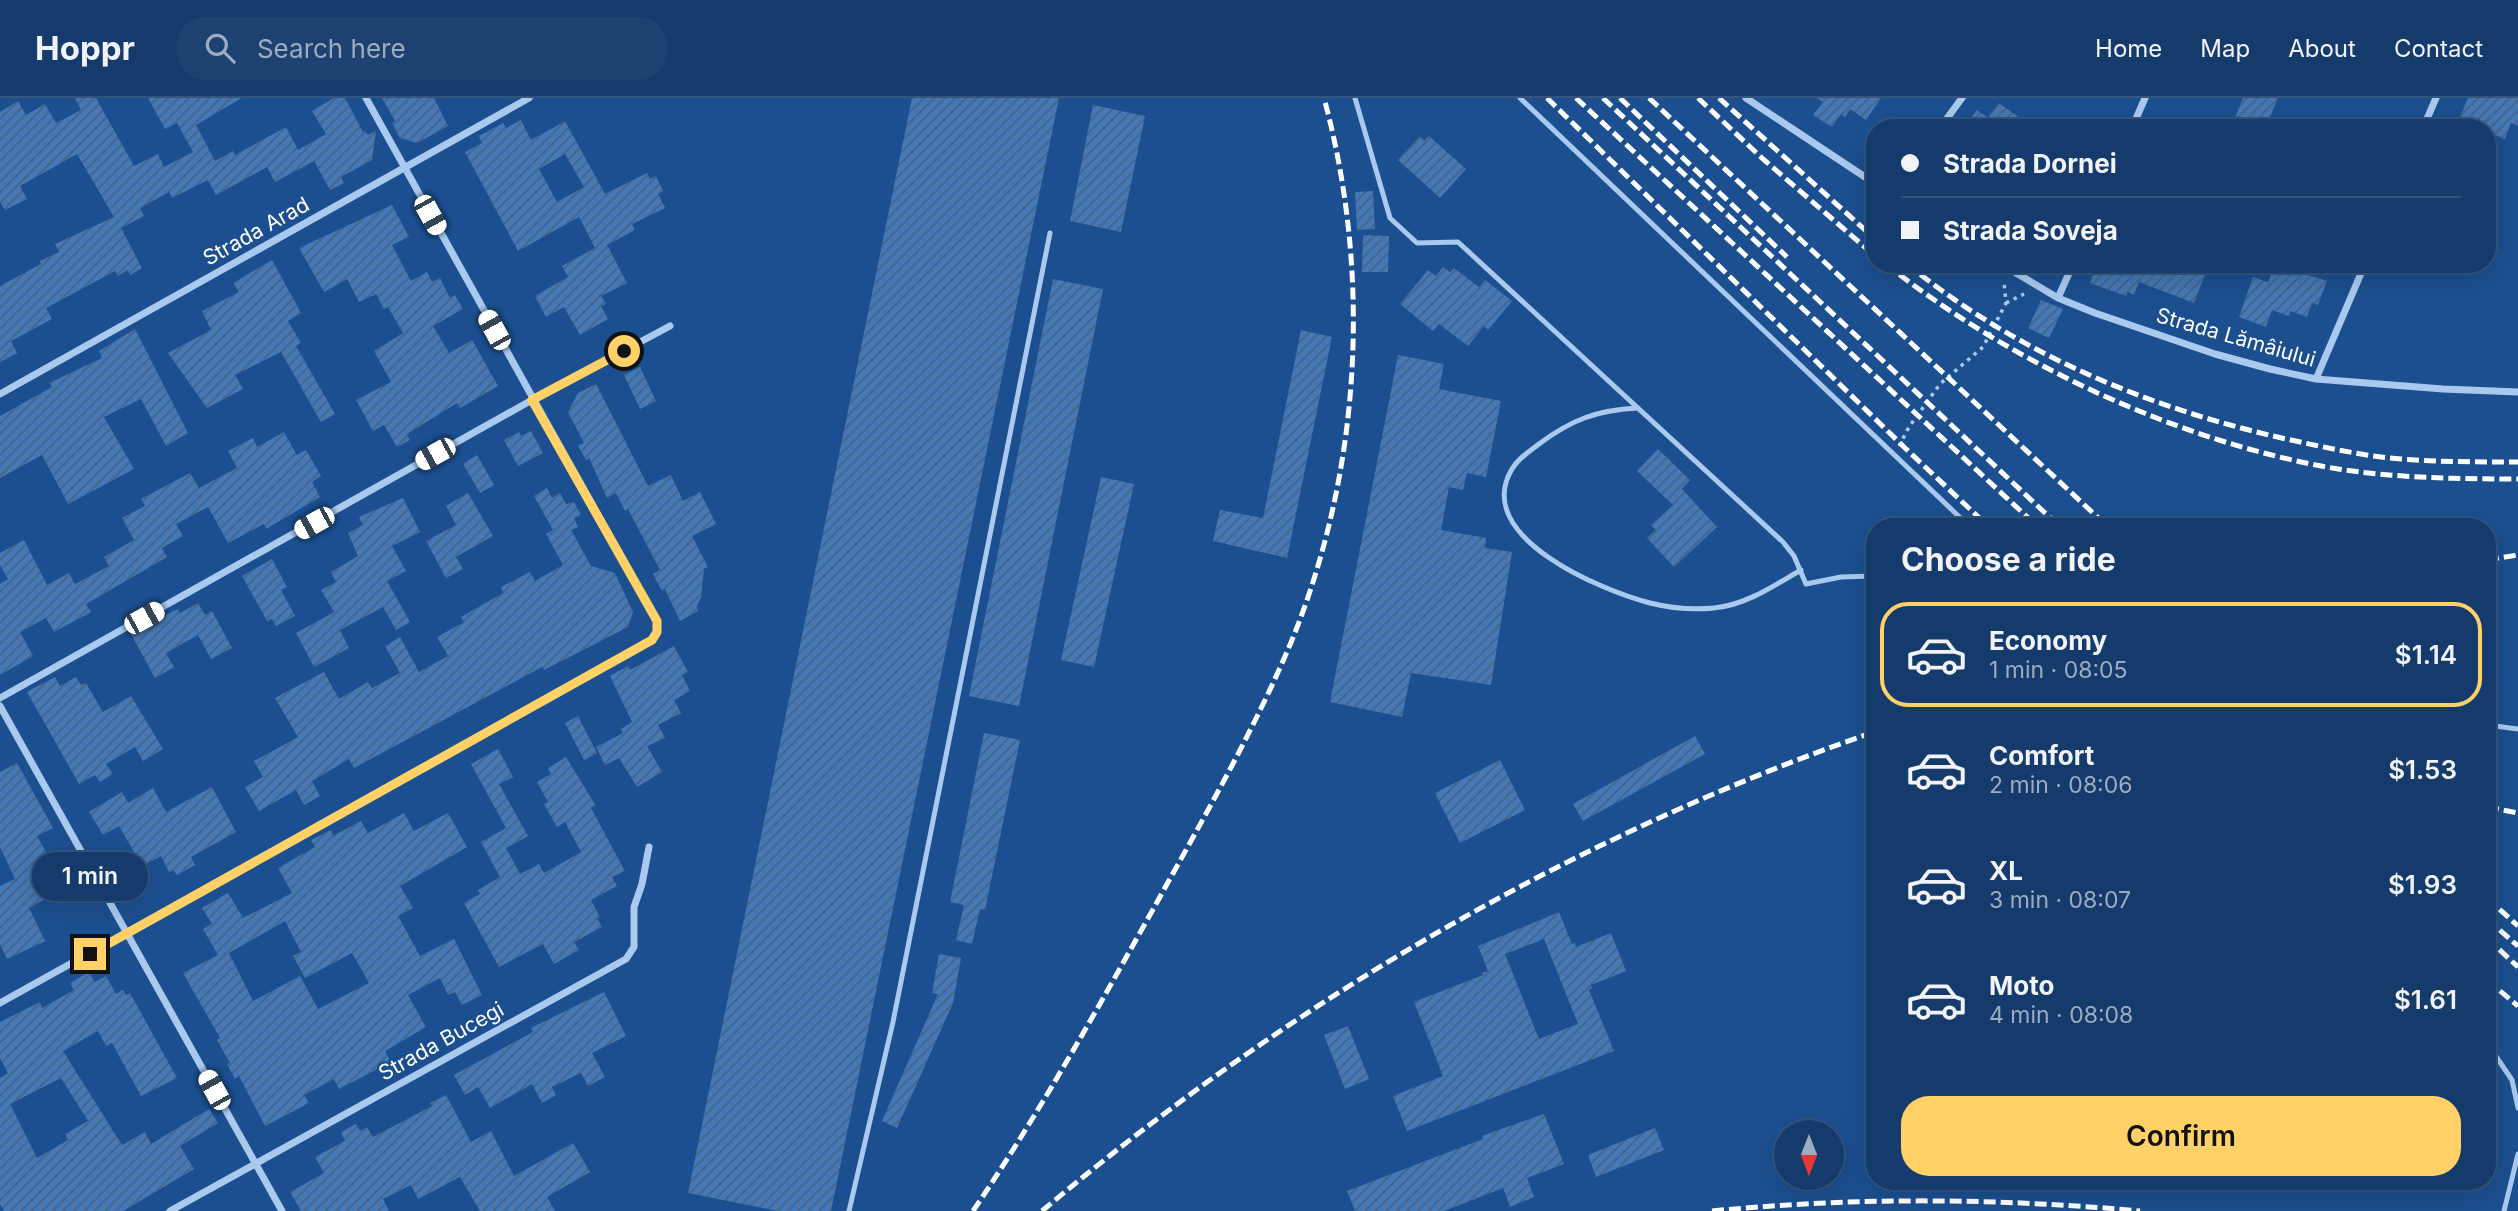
<!DOCTYPE html>
<meta charset="utf-8">
<style>
:root{--surface:#143b6b;--page:#1d4271;--text:#f1f3f6;--muted:#9dadc1;--line:#33557e;--accent:#ffd166}
body{margin:0;font-family:Inter,sans-serif;background:var(--page);color:var(--text);height:100vh;display:flex;flex-direction:column;font-size:26px;white-space:nowrap}
*{box-sizing:border-box;margin:0}
p{font-size:23px;color:var(--muted)}
.icon{flex:none;width:38px;height:38px;fill:none;stroke:currentColor;stroke-width:2;stroke-linecap:round;stroke-linejoin:round}
.map{position:relative;flex:1;overflow:hidden}
.panel{position:absolute;left:1866px;top:420px;width:630px;height:672px;display:flex;flex-direction:column;background:var(--surface);border-radius:28px;box-shadow:0 7px 28px #0002,0 0 0 2px var(--line)}
.panel>*{flex:none}
.hud{position:absolute;left:1866px;top:21px;width:630px;height:154px;border-radius:28px;box-shadow:0 7px 28px #0002,0 0 0 2px var(--line);display:grid;align-content:center;height:154px;padding:0 35px;background:var(--surface)}
.needle{width:46px;rotate:180deg}
.buttons{position:absolute;left:1774px;top:1022px;display:grid;gap:14px}
.buttons a{display:grid;place-items:center;width:70px;height:70px;border-radius:50%;background:var(--surface);box-shadow:0 7px 28px #0002,0 0 0 2px var(--line);font-size:35px}
.end{position:absolute;width:32px;height:32px;margin:-16px;border:9px solid #ffd166;background:#111;box-shadow:0 0 0 4px #111}
.from{border-radius:50%}
.bubble{position:absolute;height:49px;border-radius:24px;background:var(--surface);box-shadow:0 7px 28px #0002,0 0 0 2px var(--line);font-size:23px;font-weight:600;line-height:49px;text-align:center}
.car{position:absolute;width:21px;height:42px;margin:-21px -10px;border-radius:9px;box-shadow:0 0 5px 2px #0007;background:linear-gradient(#fff 24%,#345 0 40%,#fff 0 76%,#345 0 86%,#fff 0)}
.hud b{display:flex;align-items:center;gap:24px;height:66px;font-size:26px}
.hud b+b{border-top:2px solid var(--line)}
.hud i{width:18px;height:18px;background:var(--text)}
ul{padding:0;list-style:none}
li{display:flex;align-items:center;gap:21px;height:105px;margin:0 14px 10px;padding:0 21px;border:4px solid transparent;border-radius:28px}
li div{flex:1}
li b{display:block;font-size:26px}
li em{font-style:normal;font-weight:600}
li.selected{border-color:var(--accent)}
li>.icon{width:63px;height:63px;stroke-width:1.5}
h2{padding:0 35px;font-size:32px;line-height:84px}
.primary-button{display:flex;gap:14px;margin-top:auto;padding:14px 35px}
.primary-button a{flex:1;height:80px;border-radius:28px;background:var(--accent);color:#111;font-size:28px;font-weight:600;line-height:80px;text-align:center}
header{display:flex;align-items:center;gap:42px;box-sizing:border-box;height:98px;padding:0 35px;background:var(--surface);border-bottom:2px solid var(--line)}
header strong{font-size:33px}
nav{display:flex;gap:38px;margin-inline-start:auto;font-size:24px}
.search{width:490px;height:63px;background:var(--page);display:flex;align-items:center;gap:18px;box-sizing:border-box;padding:0 24px;border-radius:28px;color:var(--muted);font-size:26px}
.map>svg:first-child{display:block}
.building{fill:url(#building-hatch);fill-rule:evenodd}
.lines{fill:none;stroke-linecap:round;stroke-linejoin:round}
.path{stroke:#a9c9ee;stroke-width:3.5;stroke-dasharray:3.5 5;stroke-linecap:butt}
.lane{stroke:#a9c9ee;stroke-width:5}
.street{stroke:#a9c9ee;stroke-width:7}
.rail{stroke:#fff;stroke-width:5;stroke-dasharray:12 5;stroke-linecap:butt}
.route{stroke:#ffd166;stroke-width:9}
.labels{text-anchor:middle;dominant-baseline:central;stroke-width:5;stroke-linejoin:round;paint-order:stroke}
.street-label{font-size:21px;fill:#fff;stroke:#1b4f8f}
</style>
<header>
<strong>Hoppr</strong>
<div class="search"><svg class="icon" aria-label="search" viewBox="0 0 24 24"><circle cx="10" cy="10" r="6"/><path d="M15 15l6 6"/></svg>Search here</div>
<nav><a>Home</a><a>Map</a><a>About</a><a>Contact</a></nav>
</header>
<div class="map">
<svg width="2518" height="1113" viewBox="0 0 2518 1113">
<defs>
<pattern id="building-hatch" width="6" height="6" patternUnits="userSpaceOnUse" patternTransform="scale(1.75)"><rect width="6" height="6" fill="#4478b7"/><path d="M-1 1l2-2M0 6l6-6M5 7l2-2" fill="none" stroke="#486282"/></pattern>
</defs>
<rect width="100%" height="100%" fill="#1b4f8f"/>
<path class="building" d="M75 0H96L134 68 158 56 164 69 193 54 177 25 165 31 148 0H242L196 27 215 63 233 53 235 57 286 29 298 52 326 36 312 13 334 0H345L363 34 365 33 368 37 376 33 372 62 341 79 344 85 330 92 314 63 275 84 267 69 216 97 208 82 172 100 169 94 140 110 144 118 121 130 142 170 130 177 127 172 118 178 115 173 46 210 52 221 11 243 17 255 0 264V188L41 166 40 163 59 154 55 146 114 119 77 56 20 88 27 101 5 112 0 104V14L18 3 26 17 45 6 56 25 81 12Z
M382 0H434L448 28 417 45 400 40 392 25 395 23Z
M912 0H1059L831 1113H778L688 1095Z
M1817 0H1881L1866 22 1850 11 1845 19 1841 16 1832 29 1813 17 1823 4Z
M2243 0H2278L2265 30H2231Z
M2468 0H2518V28L2511 25 2505 41 2487 34V30H2477L2459 22Z
M1999 5 2034 30H2006L1989 18Z
M1093 7 1145 18 1121 134 1070 123Z
M1977 12 2003 30H1964Z
M521 22 531 42 565 23 605 96 647 75 650 81 656 78 663 93 658 96 665 110 632 126 635 132 607 147 627 185 601 198 606 206 601 208 608 221 580 237 564 209 546 219 535 198 568 179 562 168 595 150 579 119 518 153 465 54 482 45 479 38 503 25 506 30ZM565 56 584 89 557 104 539 71Z
M1420 38 1424 43 1429 38 1466 71 1440 100 1398 62Z
M1373 93 1375 131 1357 132 1355 94Z
M392 107 409 139 392 147 411 183 427 174 432 184 440 180 450 200 455 197 463 211 433 228 449 255 472 242 498 288 460 310 457 305 407 336 410 342 397 349 384 327 373 333 356 302 391 284 374 253 403 235 388 209 384 211 376 196 359 204 347 181 324 194 299 150Z
M1363 137 1389 138 1388 174H1362Z
M272 162 301 215 288 223 301 245 296 248 335 316 321 324 281 254 235 277 243 291 207 310 168 255 211 232 202 213 239 194 233 185Z
M2097 166H2209L2194 205 2139 184 2134 197 2128 194 2126 198 2090 185Z
M2275 166H2298L2296 173 2327 183 2318 207 2312 205 2307 219 2290 213 2289 218 2272 212 2266 229 2239 219 2253 179 2268 184Z
M1443 169 1450 174 1454 170 1479 189 1485 182 1512 203 1488 232 1484 228 1468 248 1439 226 1433 233 1400 206 1428 172 1436 178Z
M1053 181 1103 191 1019 608 969 598Z
M2041 202 2063 211 2049 240 2028 230Z
M135 231 188 335 166 348 141 301 104 319 134 371 68 406 42 357 0 380V318L52 289 49 285 102 260 99 253Z
M1301 232 1332 239 1287 460 1213 443 1220 412 1263 420Z
M1398 257 1444 266 1439 291 1501 303 1486 379 1467 375 1463 392 1449 389 1441 432 1486 440 1485 450 1512 454 1491 587 1411 575 1402 619 1330 604Z
M640 269 656 303 640 311 624 277Z
M596 286 648 388 671 377 683 403 700 394 716 426 692 438 708 469 704 471 701 500 697 507 698 513 680 523 665 491 662 493 653 476 660 472 628 411 625 413 616 395 607 400 589 360 586 362 578 348 584 345 568 314 578 295Z
M531 333 543 355 518 368 504 342 519 334 521 338Z
M284 334 297 357 306 352 321 378 312 384 320 399 266 431 264 426 228 445 208 409 176 426 183 438 162 450 167 459 86 506 91 514 54 534 46 520 20 534 33 558 0 577V486L8 481 0 467V455L24 442 47 487 69 475 75 486 109 468 104 459 134 442 122 420 145 408 141 401 190 375 199 390 237 370 228 353 253 340 257 349Z
M1658 351 1690 382 1682 391 1717 429 1674 469 1647 440 1656 432 1651 427 1673 407 1637 373Z
M477 357 494 387 480 395 463 366Z
M1101 379 1134 386 1094 569 1061 562Z
M547 390 552 400 560 395 566 406 574 404 581 417 574 420 578 429 571 432 591 468 615 475 633 514 628 529 544 572 542 569 354 670 349 661 312 683 320 698 304 707 296 692 259 713 245 689 263 679 254 663 298 639 275 600 324 574 339 601 368 584 372 590 400 575 385 548 400 539 419 574 448 558 437 539 464 524 461 519 503 495 501 489 530 474 535 483 563 467 546 436 553 432 534 398Z
M468 395 493 438 456 459 463 471 446 480 426 443 456 427 446 408Z
M403 400 420 434 392 448 406 473 387 483 410 524 396 532 383 509 340 532 349 550 314 569 296 535 334 514 321 492 336 484 331 474 358 458 348 435 363 427 359 419Z
M272 461 287 489 281 492 295 518 276 528 272 521 267 523 242 478Z
M198 505 205 517 212 513 232 550 211 561 198 537 166 555 174 569 155 580 130 534 178 511 180 515Z
M674 548 688 574 682 577 690 593 674 602 681 615 658 627 665 640 647 648 662 674 637 689 619 660 605 667 596 649 623 635 621 631 632 624 610 578 628 568 630 572Z
M55 579 60 588 76 579 81 587 86 585 103 614 131 598 163 651 143 663 135 649 106 666 113 676 100 684 95 677 79 686 27 594Z
M578 618 597 655 584 662 565 625Z
M984 635 1020 642 985 812 980 811 972 846 956 842 964 807 950 804Z
M1695 638 1705 656 1583 723 1573 706Z
M498 651 513 679 499 686 528 738 506 750 520 776 539 766 544 775 581 754 565 724 557 729 544 706 548 704 537 684 551 676 548 670 566 659 596 708 591 710 625 773 612 779 617 788 591 802 600 819 597 820 602 829 574 844 579 852 554 866 543 846 499 869 464 805 480 796 478 792 500 779 481 744 506 730 471 666Z
M1500 662 1525 712 1460 745 1435 695Z
M17 665 53 730 37 738 52 765 59 760 65 769 70 766 83 789 70 796 66 789 29 810 45 843 7 861 0 846V788L15 781 0 749V674Z
M212 689 236 734 191 759 195 767 177 777 173 772 169 774 161 758 142 768 119 728 103 737 89 714 122 694 128 705 153 690 166 714Z
M404 715 414 733 448 715 467 749 400 788 413 810 398 818 420 858 454 841 482 897 462 907 455 894 448 897 440 880 408 897 426 929 385 953 391 964 339 991 334 981 304 997 309 1005 265 1028 239 978 235 981 227 966 230 965 217 942 220 940 183 875 218 857 203 831 212 826 202 810 228 795 243 820 292 795 278 770 315 749 311 742 331 732 333 738 361 723 368 735ZM285 823 301 854 293 858 305 880 352 855 369 885 318 911 300 878 253 903 229 855Z
M1559 814 1572 846 1575 845 1576 849 1611 835 1626 873 1591 887 1592 890 1589 892 1614 953 1407 1033 1393 998 1443 978 1414 904 1483 877 1482 875 1488 873 1478 848ZM1544 841 1578 926 1539 941 1505 856Z
M939 856 961 860 953 905 897 1030 882 1023 938 896 932 895Z
M89 874 95 884 106 878 116 896 123 892 126 897 130 895 177 980 141 998 112 945 106 948 98 933 63 953 122 1047 145 1034 151 1046 209 1011 218 1025 180 1048 194 1071 123 1113H4L0 1106V980L8 975 0 960V924L40 904 42 910 74 892 70 885ZM61 980 88 1023 65 1036 68 1042 37 1060 10 1006Z
M604 894 626 938 592 955 605 979 588 988 581 975 552 989 556 997 542 1005 532 986 490 1010 478 989 465 997 454 977 533 934 531 930Z
M1348 928 1369 981 1345 991 1324 937Z
M446 997 471 1044 491 1033 514 1078 573 1045 590 1074 547 1099 555 1113H480L460 1079 418 1101 411 1087 383 1101 389 1113H301L290 1094 324 1075 315 1059 345 1043 341 1034 356 1026 360 1033 367 1029 373 1039 432 1008 430 1005Z
M1544 1016 1564 1066 1527 1080 1534 1099 1510 1109 1503 1090 1444 1113H1355L1347 1093 1483 1041 1482 1038 1507 1029Z
M1655 1030 1664 1052 1596 1079 1588 1057Z"/>
<g class="lines">
<path class="path" d="M2006 205 2024 196
M1899 348 1909 329 1940 286 1983 249 2006 205 2004 184"/>
<path class="lane" d="M1355 0 1390 120 1417 145 1458 144 1783 444 1794 458 1806 486 1841 479 1874 478
M1520 0 1970 429
M1637 310C1597 312 1571 322 1539 346 1529 354 1518 360 1512 371 1471 439 1603 493 1650 505 1670 510 1693 512 1714 510 1746 507 1773 488 1801 472
M2487 627 2518 631
M2487 945 2512 982 2518 1010
M849 1113 893 924 1050 135
M2504 1113 2518 1056"/>
<path class="street" d="M1746 0 1874 85
M1940 30 1962 0
M2132 30 2145 0
M2423 30 2436 0
M2001 166 2058 200 2095 215 2215 256 2270 271 2316 281 2443 291 2518 294
M2058 200 2073 166
M2316 281 2365 166
M0 296 529 0
M0 600 532 302 670 228
M0 608 282 1113
M0 905 652 542 657 533V523L366 0
M170 1113 626 861 634 849V809L642 786 649 749"/>
<path class="rail" d="M1547 0 1905 350 1989 429
M1576 0 2038 429
M1603 0 2060 429
M1620 0 1787 159
M1649 0 2108 429
M1698 0 1763 61 1874 157
M1719 0 1874 140
M1886 166C2010 265 2181 345 2338 371 2397 380 2458 381 2518 381
M1907 166C2018 256 2148 310 2286 341 2324 349 2362 358 2401 361 2440 364 2479 364 2518 364
M2487 462 2518 457
M2487 709 2518 715
M2487 800 2518 828
M2487 821 2518 848
M2487 840 2518 869
M2487 882 2518 908
M973 1113C1040 1014 1098 910 1156 806 1204 719 1254 633 1292 542 1361 372 1372 177 1324 0
M1042 1113C1288 906 1570 739 1874 634
M1712 1113C1855 1099 1997 1100 2140 1113"/>
</g>
<g class="lines">
<path class="route" d="M90 856 652 542 657 534V523L532 302 624 253"/>
</g>
<g class="labels">
<g class="street-label">
<text transform="translate(256 133) rotate(-29)">Strada Arad</text>
<text transform="translate(2236 239) rotate(16)">Strada Lămâiului</text>
<text transform="translate(441 943) rotate(-29)">Strada Bucegi</text>
</g>
</g>
</svg>
<div class="buttons">
<a><svg class="needle" viewBox="-14 -14 28 28"><path d="M0-13l5 13h-10z" fill="#e53935"/><path d="M0 13l5-13h-10z" fill="#9dadc1"/></svg></a>
</div>
<i class="end from" style="left:624px;top:253px"></i>
<i class="end" style="left:90px;top:856px"></i>
<div class="bubble" style="left:32px;top:754px;width:116px">1 min</div>
<i class="car" style="left:430px;top:117px;rotate:151deg"></i>
<i class="car" style="left:494px;top:232px;rotate:331deg"></i>
<i class="car" style="left:435px;top:356px;rotate:241deg"></i>
<i class="car" style="left:314px;top:425px;rotate:241deg"></i>
<i class="car" style="left:144px;top:520px;rotate:61deg"></i>
<i class="car" style="left:214px;top:992px;rotate:331deg"></i>
<div class="hud">
<b><i class="from"></i>Strada Dornei</b>
<b><i></i>Strada Soveja</b>
</div>
<section class="panel">
<h2>Choose a ride</h2>
<ul>
<li class="selected"><svg class="icon" aria-label="car" viewBox="0 0 24 24"><path d="M5 17H2v-5l4-1 3-4h7l3 4 3 1v5h-3M9 17h6M6 11h13"/><circle cx="7" cy="17" r="2"/><circle cx="17" cy="17" r="2"/></svg><div><b>Economy</b><p>1 min · 08:05</p></div><em>$1.14</em></li>
<li><svg class="icon" aria-label="car" viewBox="0 0 24 24"><path d="M5 17H2v-5l4-1 3-4h7l3 4 3 1v5h-3M9 17h6M6 11h13"/><circle cx="7" cy="17" r="2"/><circle cx="17" cy="17" r="2"/></svg><div><b>Comfort</b><p>2 min · 08:06</p></div><em>$1.53</em></li>
<li><svg class="icon" aria-label="car" viewBox="0 0 24 24"><path d="M5 17H2v-5l4-1 3-4h7l3 4 3 1v5h-3M9 17h6M6 11h13"/><circle cx="7" cy="17" r="2"/><circle cx="17" cy="17" r="2"/></svg><div><b>XL</b><p>3 min · 08:07</p></div><em>$1.93</em></li>
<li><svg class="icon" aria-label="car" viewBox="0 0 24 24"><path d="M5 17H2v-5l4-1 3-4h7l3 4 3 1v5h-3M9 17h6M6 11h13"/><circle cx="7" cy="17" r="2"/><circle cx="17" cy="17" r="2"/></svg><div><b>Moto</b><p>4 min · 08:08</p></div><em>$1.61</em></li>
</ul>
<div class="primary-button"><a>Confirm</a></div>
</section>
</div>
